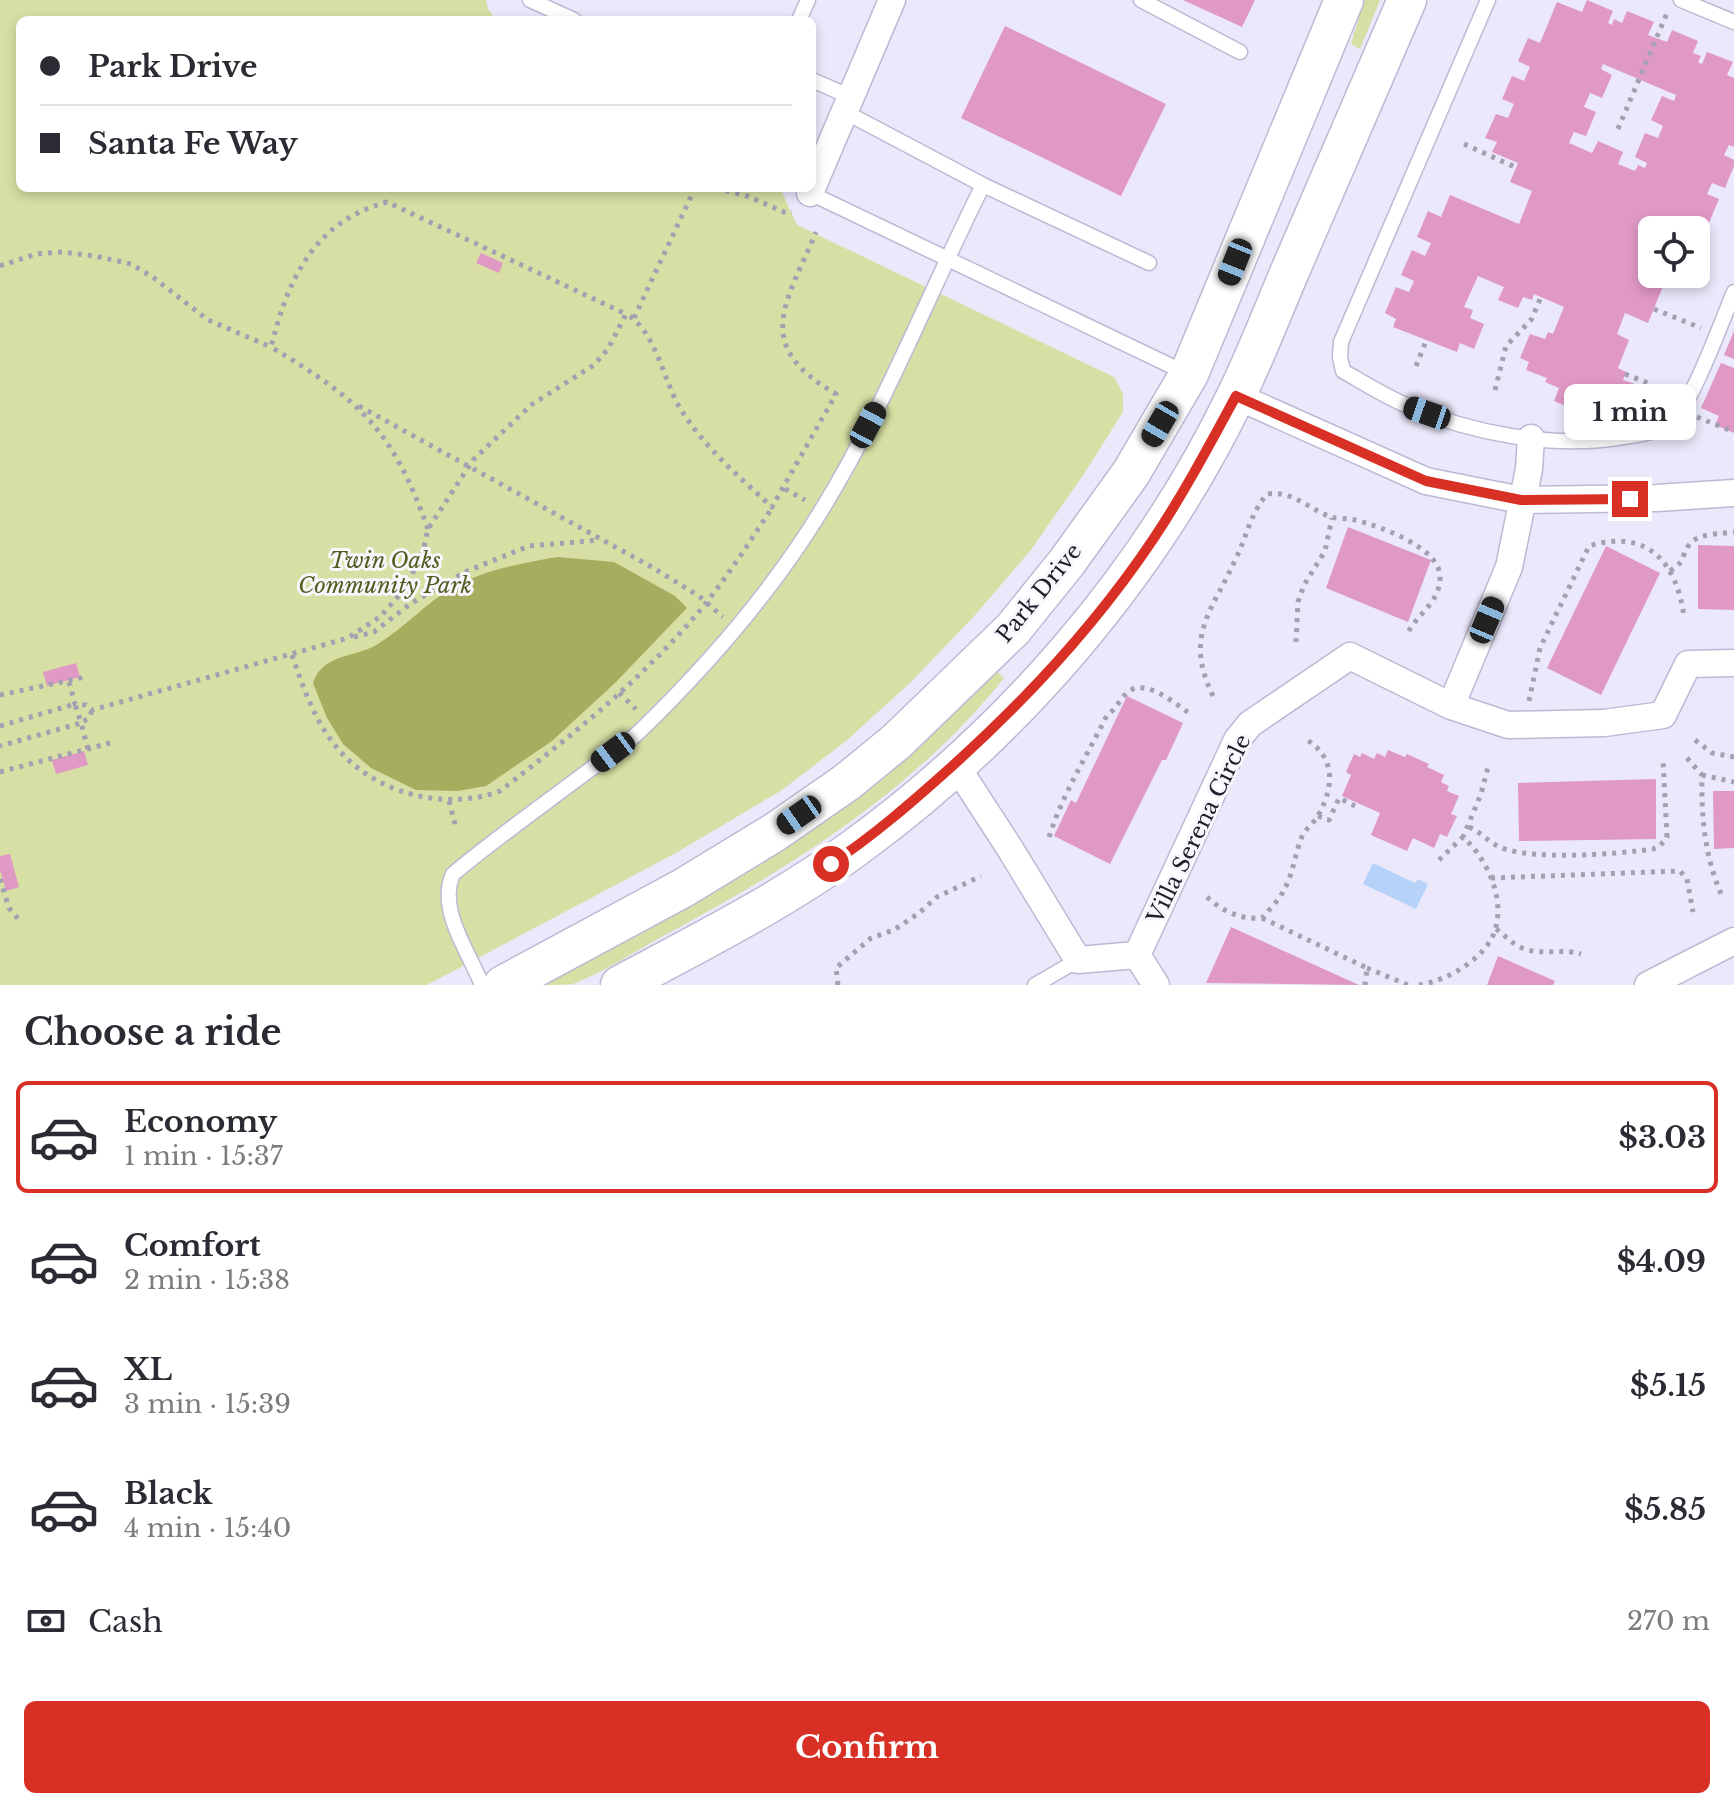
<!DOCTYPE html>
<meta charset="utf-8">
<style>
:root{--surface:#fff;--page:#f7f7f7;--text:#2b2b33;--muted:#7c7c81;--line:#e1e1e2;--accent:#d93025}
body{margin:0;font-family:"Libre Baskerville",serif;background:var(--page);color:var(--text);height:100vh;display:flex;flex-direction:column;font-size:30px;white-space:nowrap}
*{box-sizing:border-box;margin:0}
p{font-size:26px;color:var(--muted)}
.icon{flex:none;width:44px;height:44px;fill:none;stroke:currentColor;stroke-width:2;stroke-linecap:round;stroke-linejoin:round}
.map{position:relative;height:985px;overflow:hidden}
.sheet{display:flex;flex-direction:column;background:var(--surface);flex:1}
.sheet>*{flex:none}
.banner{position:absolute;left:16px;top:16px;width:800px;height:176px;border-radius:12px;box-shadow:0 4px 12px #0003;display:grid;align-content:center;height:176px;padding:0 24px;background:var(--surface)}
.fabs{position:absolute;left:1638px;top:216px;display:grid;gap:16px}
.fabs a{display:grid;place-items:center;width:72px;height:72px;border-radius:12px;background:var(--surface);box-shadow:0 4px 12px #0003;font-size:40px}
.end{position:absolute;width:36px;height:36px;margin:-18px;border:10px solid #d93025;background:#fff;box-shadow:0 0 0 4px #fff}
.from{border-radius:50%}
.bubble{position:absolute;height:56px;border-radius:12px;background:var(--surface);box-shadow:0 4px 12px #0003;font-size:26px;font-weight:700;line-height:56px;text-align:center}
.car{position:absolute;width:24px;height:48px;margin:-24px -12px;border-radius:10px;box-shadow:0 0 6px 2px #0007;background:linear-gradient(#222 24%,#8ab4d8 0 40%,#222 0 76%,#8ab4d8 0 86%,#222 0)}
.banner b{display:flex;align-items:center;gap:28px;height:76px;font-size:30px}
.banner b+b{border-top:2px solid var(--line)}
.banner i{width:20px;height:20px;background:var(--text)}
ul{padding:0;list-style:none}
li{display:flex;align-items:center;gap:24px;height:112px;margin:0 16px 12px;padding:0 8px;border:4px solid transparent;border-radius:12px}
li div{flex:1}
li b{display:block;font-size:30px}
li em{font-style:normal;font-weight:700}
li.active{border-color:var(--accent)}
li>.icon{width:72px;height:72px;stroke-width:1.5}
h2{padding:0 24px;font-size:36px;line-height:96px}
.pay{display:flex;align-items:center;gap:20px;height:88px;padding:0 24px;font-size:30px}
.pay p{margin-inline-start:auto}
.primary-button{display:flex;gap:16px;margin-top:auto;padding:16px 24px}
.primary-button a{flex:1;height:92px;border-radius:12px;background:var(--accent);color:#fff;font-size:32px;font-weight:700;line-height:92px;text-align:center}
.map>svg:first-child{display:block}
.green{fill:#d8dfa4}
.forest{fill:#a6ad5f}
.water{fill:#b7d2f9}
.building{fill:#e098c5;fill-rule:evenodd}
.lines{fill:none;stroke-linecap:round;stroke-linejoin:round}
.service-casing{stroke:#bcb9d5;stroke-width:17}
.minor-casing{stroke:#bcb9d5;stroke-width:29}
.secondary-casing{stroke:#bcb9d5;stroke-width:41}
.path{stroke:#a3a1b1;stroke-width:5;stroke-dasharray:4 6;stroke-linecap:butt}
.service{stroke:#fff;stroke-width:14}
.minor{stroke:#fff;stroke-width:26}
.secondary{stroke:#fff;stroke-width:38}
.route{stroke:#d93025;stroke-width:10}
.labels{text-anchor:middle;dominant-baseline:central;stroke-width:6;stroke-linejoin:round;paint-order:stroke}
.park-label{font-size:22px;font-style:italic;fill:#565b21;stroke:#f8f7fd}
.street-label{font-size:22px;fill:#201e29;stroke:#f8f7fd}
</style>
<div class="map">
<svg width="1734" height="985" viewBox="0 0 1734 985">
<rect width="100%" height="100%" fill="#eae8fa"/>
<path class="green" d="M0 0H486L488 9 496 20H20V188H780L797 225 1114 377 1123 394V412L1082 477 1030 551 976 614 910 683 846 741 782 790 674 854 427 985H0Z
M1364 0H1380L1360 49 1351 44Z
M997 671 1004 678C915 790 790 868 665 935 635 951 605 972 573 984 563 985 548 985 537 985 615 943 697 905 772 857 854 804 928 740 997 671Z"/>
<path class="forest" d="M558 557 614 562 675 596 687 608 615 683 552 741 486 786 458 791 416 790 371 768 343 744 327 718 313 683C323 653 355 658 378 644 404 628 426 603 452 588 484 570 522 563 558 557Z"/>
<path class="water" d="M1373 863 1415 883 1418 879 1428 884 1416 909 1363 884Z"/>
<path class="building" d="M1183 0H1255L1242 27Z
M1587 0 1613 11 1608 23 1612 25 1614 19 1622 23 1627 11 1654 22 1648 35 1667 42 1672 30 1698 41 1693 53 1701 56 1698 62 1702 64 1707 52 1733 62 1727 75 1734 78V147L1729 145 1724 155 1734 160V166L1725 188 1712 183 1707 194 1719 199 1708 225 1696 220 1693 228 1688 226 1687 230H1652V274H1668L1648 323 1625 313 1617 334 1629 340 1618 368 1626 372 1623 380 1635 384 1627 404 1622 403 1618 412 1588 399 1583 413 1554 401 1559 388 1545 382 1547 378 1526 370 1529 362 1520 358 1530 334 1545 339 1548 332 1553 334 1564 307 1534 294 1532 300 1523 297 1518 308 1498 300 1504 287 1478 276 1464 307 1473 310 1470 318 1484 324 1474 349 1460 343 1457 352 1393 327 1396 319 1385 313 1396 287 1409 292 1414 281 1401 275 1412 250 1425 256 1431 243 1417 237 1428 211 1441 217 1450 195 1519 224 1532 191 1510 182 1518 163 1492 152 1497 142 1485 138 1496 114 1508 118 1514 104 1502 99 1512 76 1524 81 1530 67 1518 61 1528 38 1540 43 1557 2 1582 12ZM1603 64 1676 95 1674 101 1662 96 1651 120 1663 126 1658 138 1645 133 1635 157 1647 163 1645 168 1638 165 1635 171 1618 164 1623 152 1598 141 1592 153 1569 143 1574 132 1586 136 1596 112 1584 107 1590 93 1602 98 1612 75 1601 69Z
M1005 26 1166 104 1121 196 961 118Z
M481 253 503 263 499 273 476 263Z
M1734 331V359L1724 355Z
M1721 363 1734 368V433L1715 425 1719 416 1701 408Z
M1348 527 1431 560 1408 622 1326 588Z
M1698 545 1734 546V610L1698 609Z
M1606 546 1660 573 1601 695 1547 668Z
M76 663 80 677 47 686 43 672Z
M1127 696 1183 723 1166 760H1162L1110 864 1054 836 1071 800 1076 803Z
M1388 750 1405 757 1407 754 1429 764 1427 767 1444 775 1441 782 1449 786 1447 791 1459 796 1451 814 1457 816 1447 837 1440 834 1434 848 1413 838 1407 851 1371 835 1380 813 1342 796 1351 775 1346 772 1354 754 1360 757 1362 753 1374 759 1377 753 1385 757Z
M84 751 88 765 56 774 52 760Z
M1656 779V839L1519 841 1518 783Z
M1713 791H1734V848L1714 849Z
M10 854 19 887 6 891 0 870V856Z
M1231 927 1359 985 1206 983Z
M1498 956 1555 981 1553 985H1487Z"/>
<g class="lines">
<defs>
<path id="service" d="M530 0 574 20
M1141 0 1240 52
M1488 0 1341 342 1340 357 1343 371C1364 383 1386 397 1408 406 1471 433 1549 448 1617 438 1635 435 1655 434 1670 423 1691 408 1722 320 1734 292
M1681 0 1734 22
M799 20 808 0
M812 80 851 97
M983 185 1149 263
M810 193 1188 374
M482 985C469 952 437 909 453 874 496 838 543 805 588 771 606 758 625 745 641 730 709 664 772 591 821 511 885 407 929 293 983 185L845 112
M1035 985 1078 960"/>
<path id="minor" d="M810 193 892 0
M1236 396 1426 481 1521 500 1657 498 1734 493
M1451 706 1509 567 1529 469 1531 438
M955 764 1009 847 1078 960 1137 955
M1156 985 1137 955 1237 740 1250 724 1350 656 1451 706 1508 725 1604 723 1663 715 1688 664 1734 663
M1648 985 1734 941"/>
<path id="secondary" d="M503 985 683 888 775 832 847 782 897 741 1013 629 1067 562 1131 473 1189 374 1344 0
M620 985C699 943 780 902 852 850 1013 733 1149 576 1236 396 1257 353 1274 308 1293 264 1331 176 1369 88 1407 0"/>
</defs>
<use href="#service" class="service-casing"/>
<use href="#minor" class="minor-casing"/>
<use href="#secondary" class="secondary-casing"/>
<path class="path" d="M1618 129 1667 13
M1464 144 1517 168
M716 188 747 196 784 212H792
M1696 235 1713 242
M0 266 36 254 62 252 95 256 131 264 154 278 208 320 271 347
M1683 274 1697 280
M1654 309 1701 328
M634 318 695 188
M1416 366 1426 341
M1625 374 1653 385
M1495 390 1506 346 1531 320 1541 297
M359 406 650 566 699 596 723 617
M1697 417 1734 432
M785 489 805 500
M428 529C392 429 361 401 271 347 288 280 313 222 387 202L626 314
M1670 571C1687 560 1680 558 1689 545 1697 533 1721 534 1734 532
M354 637 374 632 410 604 465 572 529 546 600 540
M1296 642 1298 602 1304 585 1325 551 1332 518
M292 655C303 687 313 717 334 744 371 793 444 812 500 791 570 737 639 682 697 614 725 581 748 544 772 508
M69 682 75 704 86 705 92 710 348 638 381 616 402 592 422 556 428 529 473 460 531 405 594 365 608 349 626 314C655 329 664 382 680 408 704 447 739 477 772 507L836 394C751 345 786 304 816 232
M619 693 636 709
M0 695 85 677
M1213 696C1183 634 1213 611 1237 556 1247 535 1251 513 1267 494 1292 490 1309 509 1331 517 1338 519 1347 518 1355 520 1379 526 1439 547 1440 576 1441 602 1417 614 1407 634
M1529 701 1540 648 1589 546C1647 528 1677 562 1684 617
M0 726 75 704 81 723 0 746
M1695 740 1712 753 1734 757
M88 749 81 723 89 718 92 710
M1687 758 1702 775C1701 817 1705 858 1722 896
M0 772 110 743
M1702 775 1734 782
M449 801 456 828
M1318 816 1329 820 1339 798 1355 806
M1469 827C1481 832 1488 842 1500 847 1532 861 1617 854 1653 849L1660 846 1667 837 1663 759
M1049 837C1063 793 1087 756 1107 715 1117 709 1120 698 1129 691 1147 679 1174 703 1189 713
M1439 860 1463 837
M1491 878 1680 871 1687 879 1693 912
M0 879 9 908 21 922
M1207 897C1222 911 1241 920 1262 918 1270 909 1280 899 1285 888 1293 873 1295 855 1301 839 1305 828 1314 824 1319 814 1335 784 1335 756 1304 738
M1262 918 1367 968 1365 985
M1496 929C1505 935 1512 944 1522 948 1541 956 1562 948 1581 954
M1367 968 1408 985
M838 985 836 968 871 938 894 930 919 913 937 897 981 876
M1419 985C1447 981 1489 957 1496 927 1504 895 1486 858 1463 837L1481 794 1488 767"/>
<use href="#service" class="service"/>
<use href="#minor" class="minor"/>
<use href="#secondary" class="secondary"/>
</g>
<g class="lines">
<path class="route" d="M831 864C873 836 911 803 949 769 1026 700 1096 625 1154 538 1184 493 1210 444 1236 396L1426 481 1521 500 1630 499"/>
</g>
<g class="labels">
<g class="park-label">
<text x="385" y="560">Twin Oaks<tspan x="385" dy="25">Community Park</tspan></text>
</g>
<g class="street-label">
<text transform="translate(1039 593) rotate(-51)">Park Drive</text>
<text transform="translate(1199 829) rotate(-64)">Villa Serena Circle</text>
</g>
</g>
</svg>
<div class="fabs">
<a><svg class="icon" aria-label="locate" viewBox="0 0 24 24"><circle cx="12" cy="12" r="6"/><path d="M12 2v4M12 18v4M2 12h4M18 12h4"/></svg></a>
</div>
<i class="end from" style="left:831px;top:864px"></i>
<i class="end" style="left:1630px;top:499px"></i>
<div class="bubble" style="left:1564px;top:384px;width:132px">1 min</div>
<i class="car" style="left:1235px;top:262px;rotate:202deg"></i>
<i class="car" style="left:1427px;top:413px;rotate:289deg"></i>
<i class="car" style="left:1160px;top:424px;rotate:210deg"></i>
<i class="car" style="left:868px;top:425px;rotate:28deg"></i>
<i class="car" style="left:1487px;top:620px;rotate:23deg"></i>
<i class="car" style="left:613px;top:752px;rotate:233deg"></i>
<i class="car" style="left:799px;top:815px;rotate:235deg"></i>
<div class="banner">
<b><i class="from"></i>Park Drive</b>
<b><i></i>Santa Fe Way</b>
</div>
</div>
<section class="sheet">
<h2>Choose a ride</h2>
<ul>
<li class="active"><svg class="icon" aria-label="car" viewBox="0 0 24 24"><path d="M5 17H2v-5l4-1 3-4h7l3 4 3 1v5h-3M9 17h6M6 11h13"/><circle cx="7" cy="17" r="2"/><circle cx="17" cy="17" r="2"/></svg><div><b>Economy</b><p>1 min · 15:37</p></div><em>$3.03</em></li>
<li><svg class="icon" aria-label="car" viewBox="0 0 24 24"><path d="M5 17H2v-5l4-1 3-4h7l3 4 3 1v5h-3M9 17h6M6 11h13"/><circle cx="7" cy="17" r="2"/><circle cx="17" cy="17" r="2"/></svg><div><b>Comfort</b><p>2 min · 15:38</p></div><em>$4.09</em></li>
<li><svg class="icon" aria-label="car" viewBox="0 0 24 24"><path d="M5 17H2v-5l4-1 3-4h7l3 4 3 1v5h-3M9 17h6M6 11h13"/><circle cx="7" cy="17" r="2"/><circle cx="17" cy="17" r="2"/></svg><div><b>XL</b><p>3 min · 15:39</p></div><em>$5.15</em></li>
<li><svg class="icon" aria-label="car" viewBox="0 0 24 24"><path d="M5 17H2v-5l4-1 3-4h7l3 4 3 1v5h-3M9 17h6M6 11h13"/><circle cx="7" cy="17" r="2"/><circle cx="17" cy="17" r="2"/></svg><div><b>Black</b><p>4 min · 15:40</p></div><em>$5.85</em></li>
</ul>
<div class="pay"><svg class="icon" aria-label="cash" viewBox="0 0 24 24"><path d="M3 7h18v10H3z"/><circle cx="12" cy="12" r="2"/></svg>Cash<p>270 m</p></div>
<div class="primary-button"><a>Confirm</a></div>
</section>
